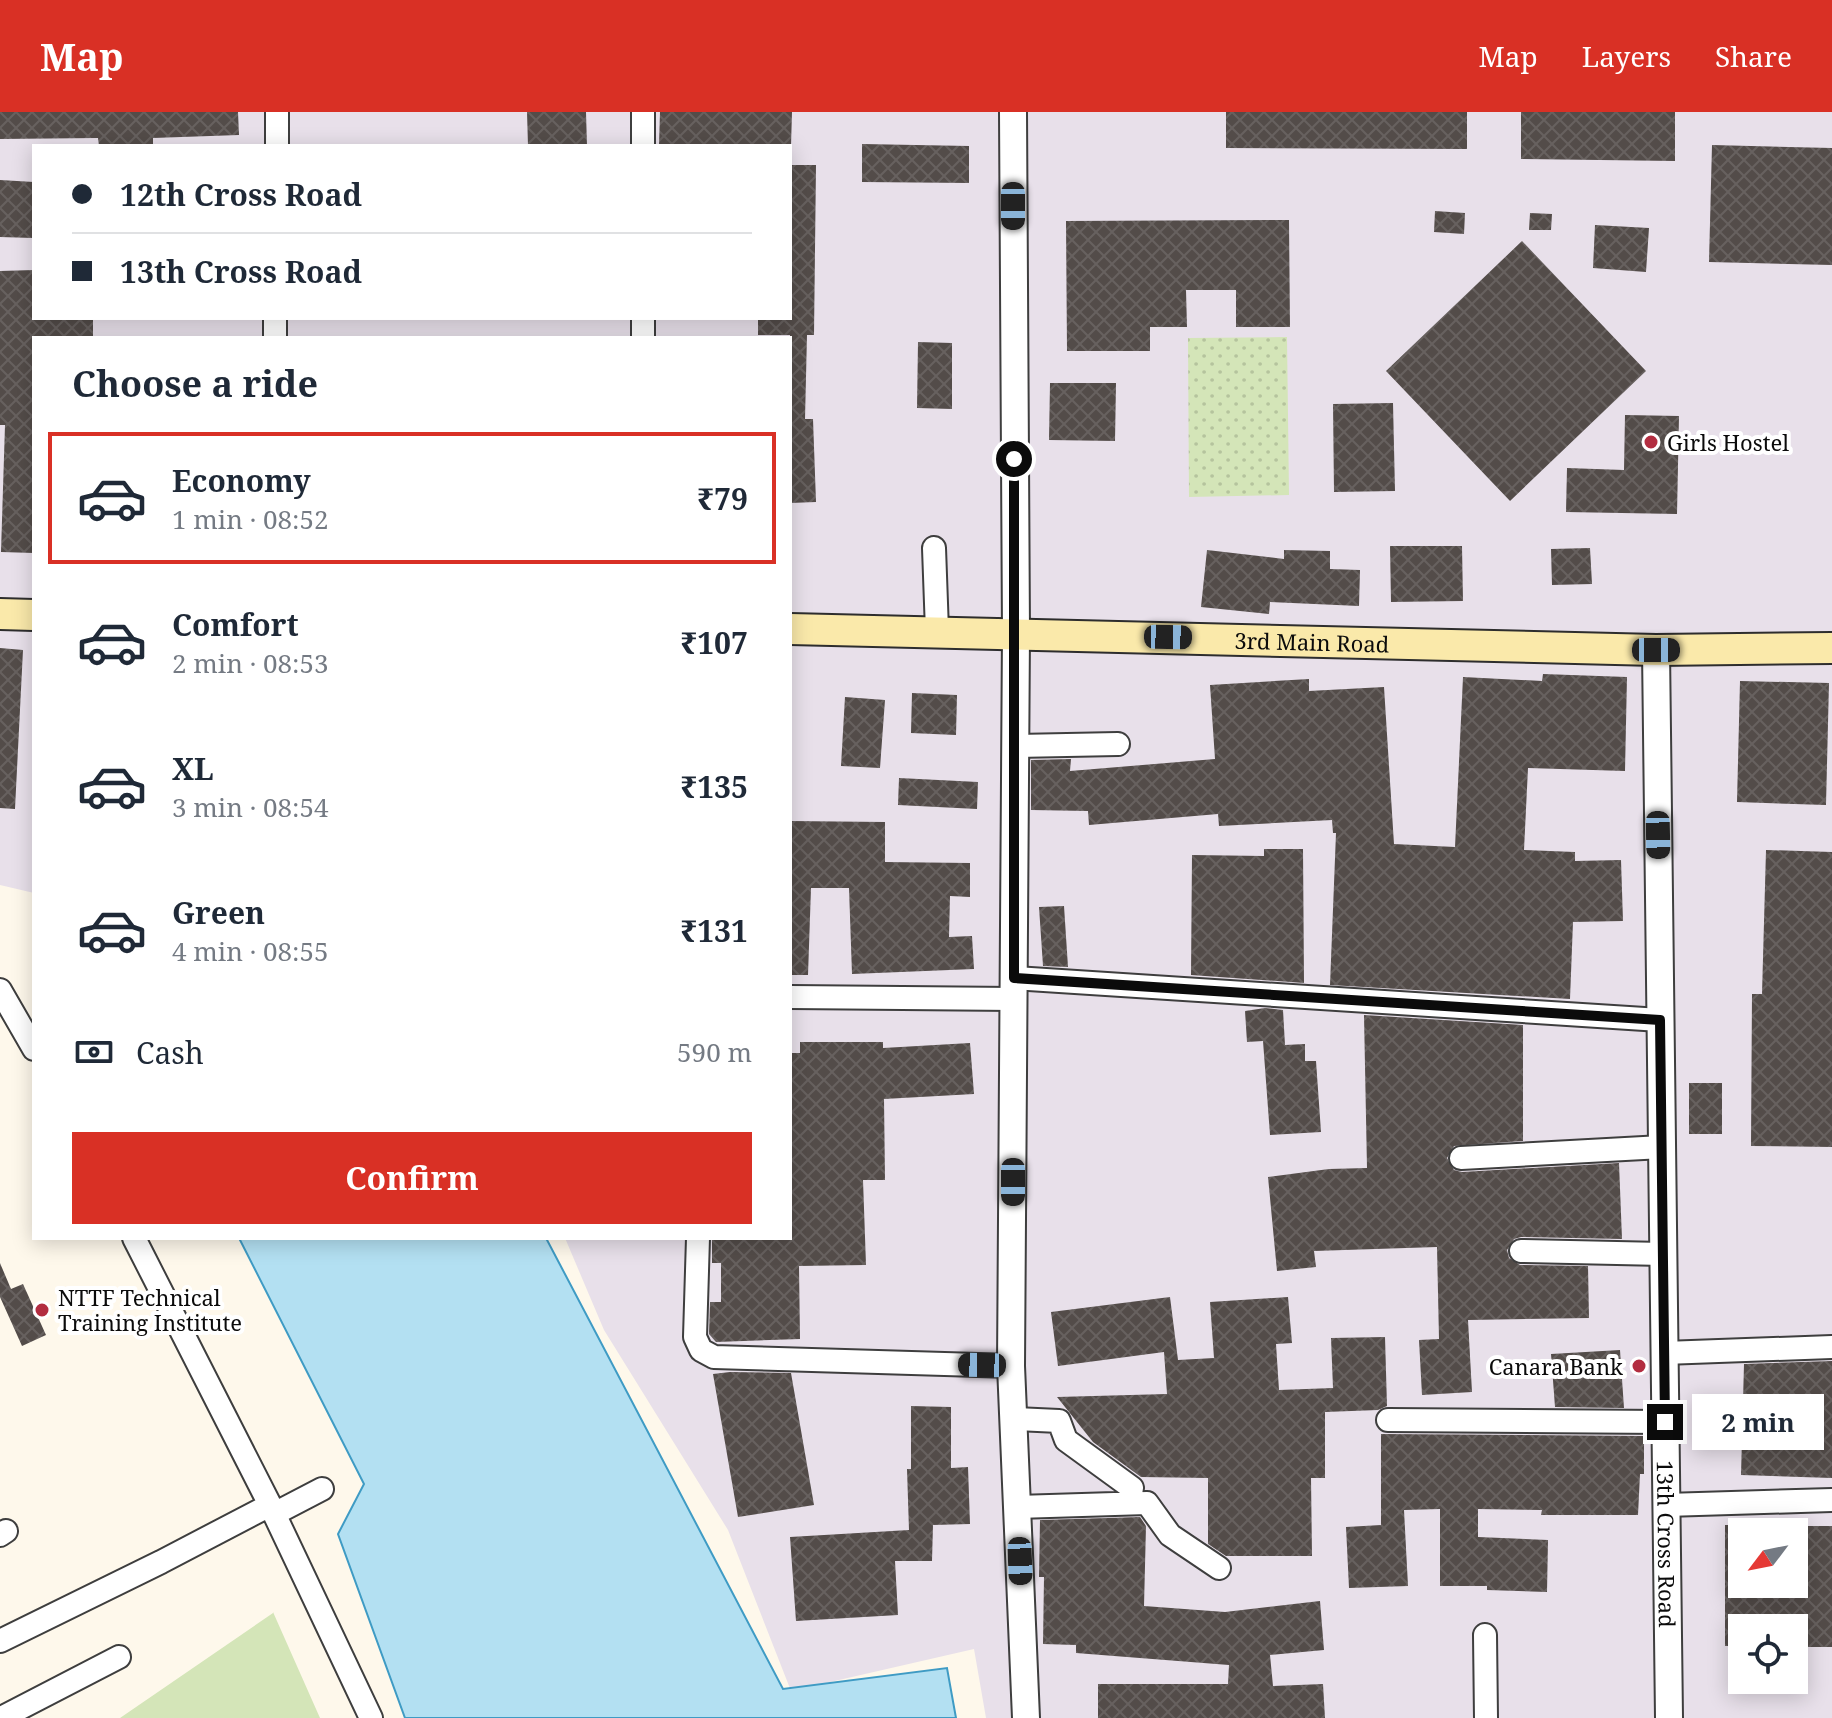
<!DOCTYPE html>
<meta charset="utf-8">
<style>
:root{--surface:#fff;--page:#f6f6f7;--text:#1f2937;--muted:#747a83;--line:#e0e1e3;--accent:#d93025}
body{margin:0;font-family:"Noto Serif",serif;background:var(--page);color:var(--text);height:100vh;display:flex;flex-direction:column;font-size:30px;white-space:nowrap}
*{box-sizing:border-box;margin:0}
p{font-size:26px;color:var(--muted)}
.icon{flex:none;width:44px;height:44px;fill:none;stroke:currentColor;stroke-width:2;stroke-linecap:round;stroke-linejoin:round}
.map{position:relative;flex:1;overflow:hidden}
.sheet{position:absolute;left:32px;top:224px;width:760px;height:904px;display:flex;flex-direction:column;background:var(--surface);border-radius:0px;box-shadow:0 4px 20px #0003}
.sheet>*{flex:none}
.hud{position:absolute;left:32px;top:32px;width:760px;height:176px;border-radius:0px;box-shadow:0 4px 20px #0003;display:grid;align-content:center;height:176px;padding:0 40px;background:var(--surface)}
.needle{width:52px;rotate:238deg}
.buttons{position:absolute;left:1728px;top:1406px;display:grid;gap:16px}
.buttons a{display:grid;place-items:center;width:80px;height:80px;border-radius:0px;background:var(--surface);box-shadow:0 4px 20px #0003;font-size:40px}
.end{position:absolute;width:36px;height:36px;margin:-18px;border:10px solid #0b0b0b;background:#fff;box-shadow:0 0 0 4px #fff}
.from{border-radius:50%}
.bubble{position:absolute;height:56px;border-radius:0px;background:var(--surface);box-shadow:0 4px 20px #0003;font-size:26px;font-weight:700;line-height:56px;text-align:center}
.car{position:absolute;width:24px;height:48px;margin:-24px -12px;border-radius:10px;box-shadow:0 0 6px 2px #0007;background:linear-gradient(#222 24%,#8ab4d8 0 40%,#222 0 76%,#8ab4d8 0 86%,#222 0)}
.hud b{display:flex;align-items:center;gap:28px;height:76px;font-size:30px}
.hud b+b{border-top:2px solid var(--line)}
.hud i{width:20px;height:20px;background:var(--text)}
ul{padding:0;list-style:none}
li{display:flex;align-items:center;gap:24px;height:132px;margin:0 16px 12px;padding:0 24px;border:4px solid transparent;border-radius:0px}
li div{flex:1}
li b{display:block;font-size:30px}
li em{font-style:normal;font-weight:700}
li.current{border-color:var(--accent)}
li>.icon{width:72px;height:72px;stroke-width:1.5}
h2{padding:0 40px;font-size:36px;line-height:96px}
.pay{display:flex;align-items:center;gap:20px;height:88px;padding:0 40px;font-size:30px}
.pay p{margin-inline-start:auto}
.cta{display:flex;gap:16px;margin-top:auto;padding:16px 40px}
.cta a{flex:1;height:92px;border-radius:0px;background:var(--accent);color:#fff;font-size:32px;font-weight:700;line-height:92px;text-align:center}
header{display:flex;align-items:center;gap:48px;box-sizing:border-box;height:112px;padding:0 40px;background:var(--accent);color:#fff}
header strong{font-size:38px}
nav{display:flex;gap:44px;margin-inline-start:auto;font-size:28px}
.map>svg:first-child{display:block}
.industrial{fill:#e8e0ea;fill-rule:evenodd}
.grass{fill:#d4e5b8}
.park{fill:url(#park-dots)}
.water{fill:#b3e0f2;stroke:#3f9bc4;stroke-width:2}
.building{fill:url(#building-cross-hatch)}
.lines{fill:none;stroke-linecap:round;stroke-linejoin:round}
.minor-casing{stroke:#3e3e3e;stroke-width:26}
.tertiary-casing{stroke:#3e3e3e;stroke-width:30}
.secondary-casing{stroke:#2d2d2d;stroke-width:34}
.minor{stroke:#fff;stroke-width:22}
.tertiary{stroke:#fff;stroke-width:26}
.secondary{stroke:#fae9aa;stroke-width:30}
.route{stroke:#0b0b0b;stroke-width:10}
.poi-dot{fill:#b22d40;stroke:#fff;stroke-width:3}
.labels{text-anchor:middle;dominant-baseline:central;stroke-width:8;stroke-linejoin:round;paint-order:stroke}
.poi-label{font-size:22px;fill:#0b0b0b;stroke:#fff;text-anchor:start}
.street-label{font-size:22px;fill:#0b0b0b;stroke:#fff}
</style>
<header>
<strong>Map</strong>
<nav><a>Map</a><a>Layers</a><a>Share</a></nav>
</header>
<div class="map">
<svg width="1832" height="1606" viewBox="0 0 1832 1606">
<defs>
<pattern id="park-dots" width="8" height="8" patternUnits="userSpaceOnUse" patternTransform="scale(2)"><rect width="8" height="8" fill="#d4e5b8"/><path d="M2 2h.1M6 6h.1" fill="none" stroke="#b5c39d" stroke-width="1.8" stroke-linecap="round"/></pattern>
<pattern id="building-cross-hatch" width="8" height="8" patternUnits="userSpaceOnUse" patternTransform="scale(2)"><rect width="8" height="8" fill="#534c49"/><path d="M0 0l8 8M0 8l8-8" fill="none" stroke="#67615f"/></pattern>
</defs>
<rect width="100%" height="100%" fill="#fef8eb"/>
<path class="industrial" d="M0 0H1832V1606H986L974 1537 791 1579 728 1418 604 1218 565 1126H790V226H34V781L0 773ZM34 34H790V206H34ZM1742 1420H1794V1472H1742ZM1742 1516H1794V1568H1742Z"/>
<path class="grass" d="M273 1500 320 1606H120L273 1501Z"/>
<path class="park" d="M1287 225 1289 383 1189 385 1188 226Z"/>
<path class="water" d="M239 1126H546L783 1577 947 1556 956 1606H405L338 1422 364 1372Z"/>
<path class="building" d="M0 0H238L239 23 153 26V34H99L98 26 0 27Z
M527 0H586L587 34H528Z
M660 0H792L791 34 659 33Z
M1226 0H1467V37L1226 36Z
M1521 0H1675V49L1521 47Z
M862 32 969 34V71L862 70Z
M1712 33 1832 36V153L1709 150Z
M790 53H816L814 223H807L805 307H813L816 390 790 391V223H758V206H790Z
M0 68 34 70 33 126 0 125Z
M1435 99 1465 101 1464 122 1434 120Z
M1530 101 1552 102 1551 118H1529Z
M1289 108 1290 215H1236V178H1186L1187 215H1150V239H1067L1066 109Z
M1595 113 1649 116 1646 160 1593 156Z
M1522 129 1646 259 1510 389 1386 259Z
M34 158V206H93V226H34V441L1 440 5 313H0V159Z
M918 230 952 231V297L917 296Z
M1050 271H1116L1115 329 1049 328Z
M1393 291 1395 379 1334 380 1333 292Z
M1625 303 1679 304 1677 402 1566 400 1567 356 1624 358Z
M1390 434H1462L1463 489 1391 490Z
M1590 436 1592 472 1552 473 1551 437Z
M1207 438 1284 447V438L1330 439V457L1360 458 1359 494 1270 490 1269 502 1201 495Z
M0 536 23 538 15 697 0 696Z
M1543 562 1627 565 1625 659 1528 656 1524 738 1575 740V749L1621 748 1623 809 1573 810 1570 887 1330 873 1336 721H1333L1332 708 1219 714 1218 702 1089 713 1088 699 1031 698V648L1071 647 1070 659 1215 647 1210 573 1309 567V579L1384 575 1394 732 1455 735 1463 565 1542 569Z
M1740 569 1829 571 1826 693 1737 690Z
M912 581 957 583 956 623 911 621Z
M845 585 885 588 880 656 841 654Z
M899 666 978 670 977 697 898 693Z
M790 709 885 710V750L970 751V785L950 784 949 825 972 824 974 857 852 862 849 776H811L808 863H790Z
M1264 737H1303L1304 871 1191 863 1192 743 1264 744Z
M1766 738 1832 740V1035L1751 1034 1752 882H1762Z
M1064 794 1068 855 1043 854 1039 795Z
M1265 896 1283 898 1285 933 1305 932V949H1316L1321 1020 1270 1023 1263 929 1247 930 1245 899Z
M1364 903 1523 913V1029L1454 1034 1447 1046 1454 1058 1462 1060 1619 1051 1622 1127 1521 1125 1514 1127 1507 1138 1509 1146 1520 1153 1588 1154 1589 1206 1468 1208 1472 1280 1422 1283 1419 1228 1439 1227 1437 1135 1314 1139 1316 1155 1277 1159 1268 1065 1329 1057 1367 1056Z
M800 930H883V936L970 931 974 982 884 987 885 1068H863L866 1153 799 1154 800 1227 716 1230 709 1222 710 1190H721V1151H712V1126H790V941H800Z
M1689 971H1722V1022H1689Z
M0 1151 11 1177 23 1172 46 1223 22 1234 0 1185Z
M1170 1185 1178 1248 1214 1246 1210 1190 1288 1185 1292 1231 1276 1232 1279 1278 1333 1276 1331 1226 1385 1225 1387 1294 1378 1298 1325 1300V1366H1311L1312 1444H1226L1208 1432V1366L1141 1365 1093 1330 1057 1285 1167 1282 1164 1240 1058 1254 1051 1200Z
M1620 1238 1624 1296 1555 1295 1551 1242Z
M1832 1249V1366L1741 1363 1744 1252Z
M730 1260 791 1261 814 1393 738 1405 713 1262Z
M911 1294 951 1295V1356L968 1355 970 1412 933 1413 932 1449H895L898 1503 796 1509 790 1425 909 1418 907 1357H911Z
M1381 1322 1644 1324V1362H1640L1638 1403H1541L1542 1398 1478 1397V1425L1548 1428 1547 1480 1487 1478V1474H1440V1397L1404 1398 1408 1474 1349 1476 1346 1415 1381 1413Z
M1140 1405 1146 1414 1144 1494 1225 1500 1320 1489 1324 1538 1270 1543 1273 1574 1323 1572 1325 1606H1098V1572H1228L1229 1553 1076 1541V1533L1043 1532 1044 1465H1039L1040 1408Z
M1725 1413H1742V1472H1794V1414H1832V1535H1794V1516H1742V1534H1725Z"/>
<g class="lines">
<defs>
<path id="minor" d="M277 34V0
M643 34V0
M643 206V226
M275 226V206
M934 436 937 519
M1015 634 1118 632
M1014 866 1660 908
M0 878 34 937
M790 885 1014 887
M1461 1046 1662 1035
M134 1126 270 1393 371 1606
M698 1126 695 1225 701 1238 714 1245 1011 1254
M1521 1139 1663 1142
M1664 1241 1832 1235
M1014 1307 1059 1309 1066 1328 1132 1376
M1388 1308 1665 1310
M1666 1393 1832 1388
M1017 1395 1147 1391 1170 1423 1219 1456
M274 1402 322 1377
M0 1423 6 1419
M1485 1523 1486 1606
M0 1529 161 1450 270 1393
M1 1606 119 1545"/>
<g id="tertiary">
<path d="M1013 0 1016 521 1011 1254 1026 1606"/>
<path id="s1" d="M1656 538 1669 1606"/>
</g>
<g id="secondary">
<path d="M0 502 34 503"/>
<path id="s2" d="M790 517 1656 538 1832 536"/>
</g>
</defs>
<use href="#minor" class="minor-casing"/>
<use href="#tertiary" class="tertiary-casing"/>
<use href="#secondary" class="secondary-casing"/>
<use href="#minor" class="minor"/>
<use href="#tertiary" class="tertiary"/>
<use href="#secondary" class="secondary"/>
</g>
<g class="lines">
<path class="route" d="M1014 347V866L1660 908 1665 1310"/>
</g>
<g class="poi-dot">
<circle cx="1651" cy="330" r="8"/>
<circle cx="42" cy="1198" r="8"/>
<circle cx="1639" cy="1254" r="8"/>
</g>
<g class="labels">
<g class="poi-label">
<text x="1667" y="330">Girls Hostel</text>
<text x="58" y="1185">NTTF Technical<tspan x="58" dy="25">Training Institute</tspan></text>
<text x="1623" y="1254" text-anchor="end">Canara Bank</text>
</g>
<g class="street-label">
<text stroke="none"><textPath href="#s2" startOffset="522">3rd Main Road</textPath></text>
<text stroke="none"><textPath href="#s1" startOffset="894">13th Cross Road</textPath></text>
</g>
</g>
</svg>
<div class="buttons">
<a><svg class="needle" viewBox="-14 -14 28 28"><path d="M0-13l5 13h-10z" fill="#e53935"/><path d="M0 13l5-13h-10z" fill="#747a83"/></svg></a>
<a><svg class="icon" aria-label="locate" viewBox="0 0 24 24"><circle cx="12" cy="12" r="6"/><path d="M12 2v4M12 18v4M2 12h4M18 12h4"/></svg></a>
</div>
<i class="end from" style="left:1014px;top:347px"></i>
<i class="end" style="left:1665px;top:1310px"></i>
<div class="bubble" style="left:1692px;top:1282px;width:132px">2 min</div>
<i class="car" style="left:1013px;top:94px;rotate:180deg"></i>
<i class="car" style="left:1168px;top:525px;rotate:91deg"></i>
<i class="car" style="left:1656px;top:538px;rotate:90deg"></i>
<i class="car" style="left:1658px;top:723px;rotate:179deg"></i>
<i class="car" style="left:1013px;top:1070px;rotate:180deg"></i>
<i class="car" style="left:982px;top:1253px;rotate:271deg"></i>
<i class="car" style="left:1020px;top:1449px;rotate:178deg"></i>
<div class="hud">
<b><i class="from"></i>12th Cross Road</b>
<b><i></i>13th Cross Road</b>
</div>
<section class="sheet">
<h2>Choose a ride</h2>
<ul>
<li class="current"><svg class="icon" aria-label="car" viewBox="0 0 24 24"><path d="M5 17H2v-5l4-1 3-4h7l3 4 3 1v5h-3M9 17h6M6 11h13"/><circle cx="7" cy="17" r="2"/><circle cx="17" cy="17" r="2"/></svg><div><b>Economy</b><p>1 min · 08:52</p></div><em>₹79</em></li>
<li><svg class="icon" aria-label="car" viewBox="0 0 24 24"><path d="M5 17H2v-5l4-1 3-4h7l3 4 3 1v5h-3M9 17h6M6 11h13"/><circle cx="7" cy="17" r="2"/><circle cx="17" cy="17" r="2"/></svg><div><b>Comfort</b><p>2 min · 08:53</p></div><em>₹107</em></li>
<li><svg class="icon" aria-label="car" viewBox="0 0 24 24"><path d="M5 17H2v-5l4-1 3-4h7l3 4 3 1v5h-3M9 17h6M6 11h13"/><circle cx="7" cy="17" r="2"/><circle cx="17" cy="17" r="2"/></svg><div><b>XL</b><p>3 min · 08:54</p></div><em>₹135</em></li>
<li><svg class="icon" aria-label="car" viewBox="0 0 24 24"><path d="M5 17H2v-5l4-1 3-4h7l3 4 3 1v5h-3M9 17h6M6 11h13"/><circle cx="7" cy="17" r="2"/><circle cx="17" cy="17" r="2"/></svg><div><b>Green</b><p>4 min · 08:55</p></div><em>₹131</em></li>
</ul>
<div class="pay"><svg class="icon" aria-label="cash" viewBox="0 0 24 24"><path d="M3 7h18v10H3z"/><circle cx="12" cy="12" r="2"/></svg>Cash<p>590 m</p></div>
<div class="cta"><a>Confirm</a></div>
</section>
</div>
